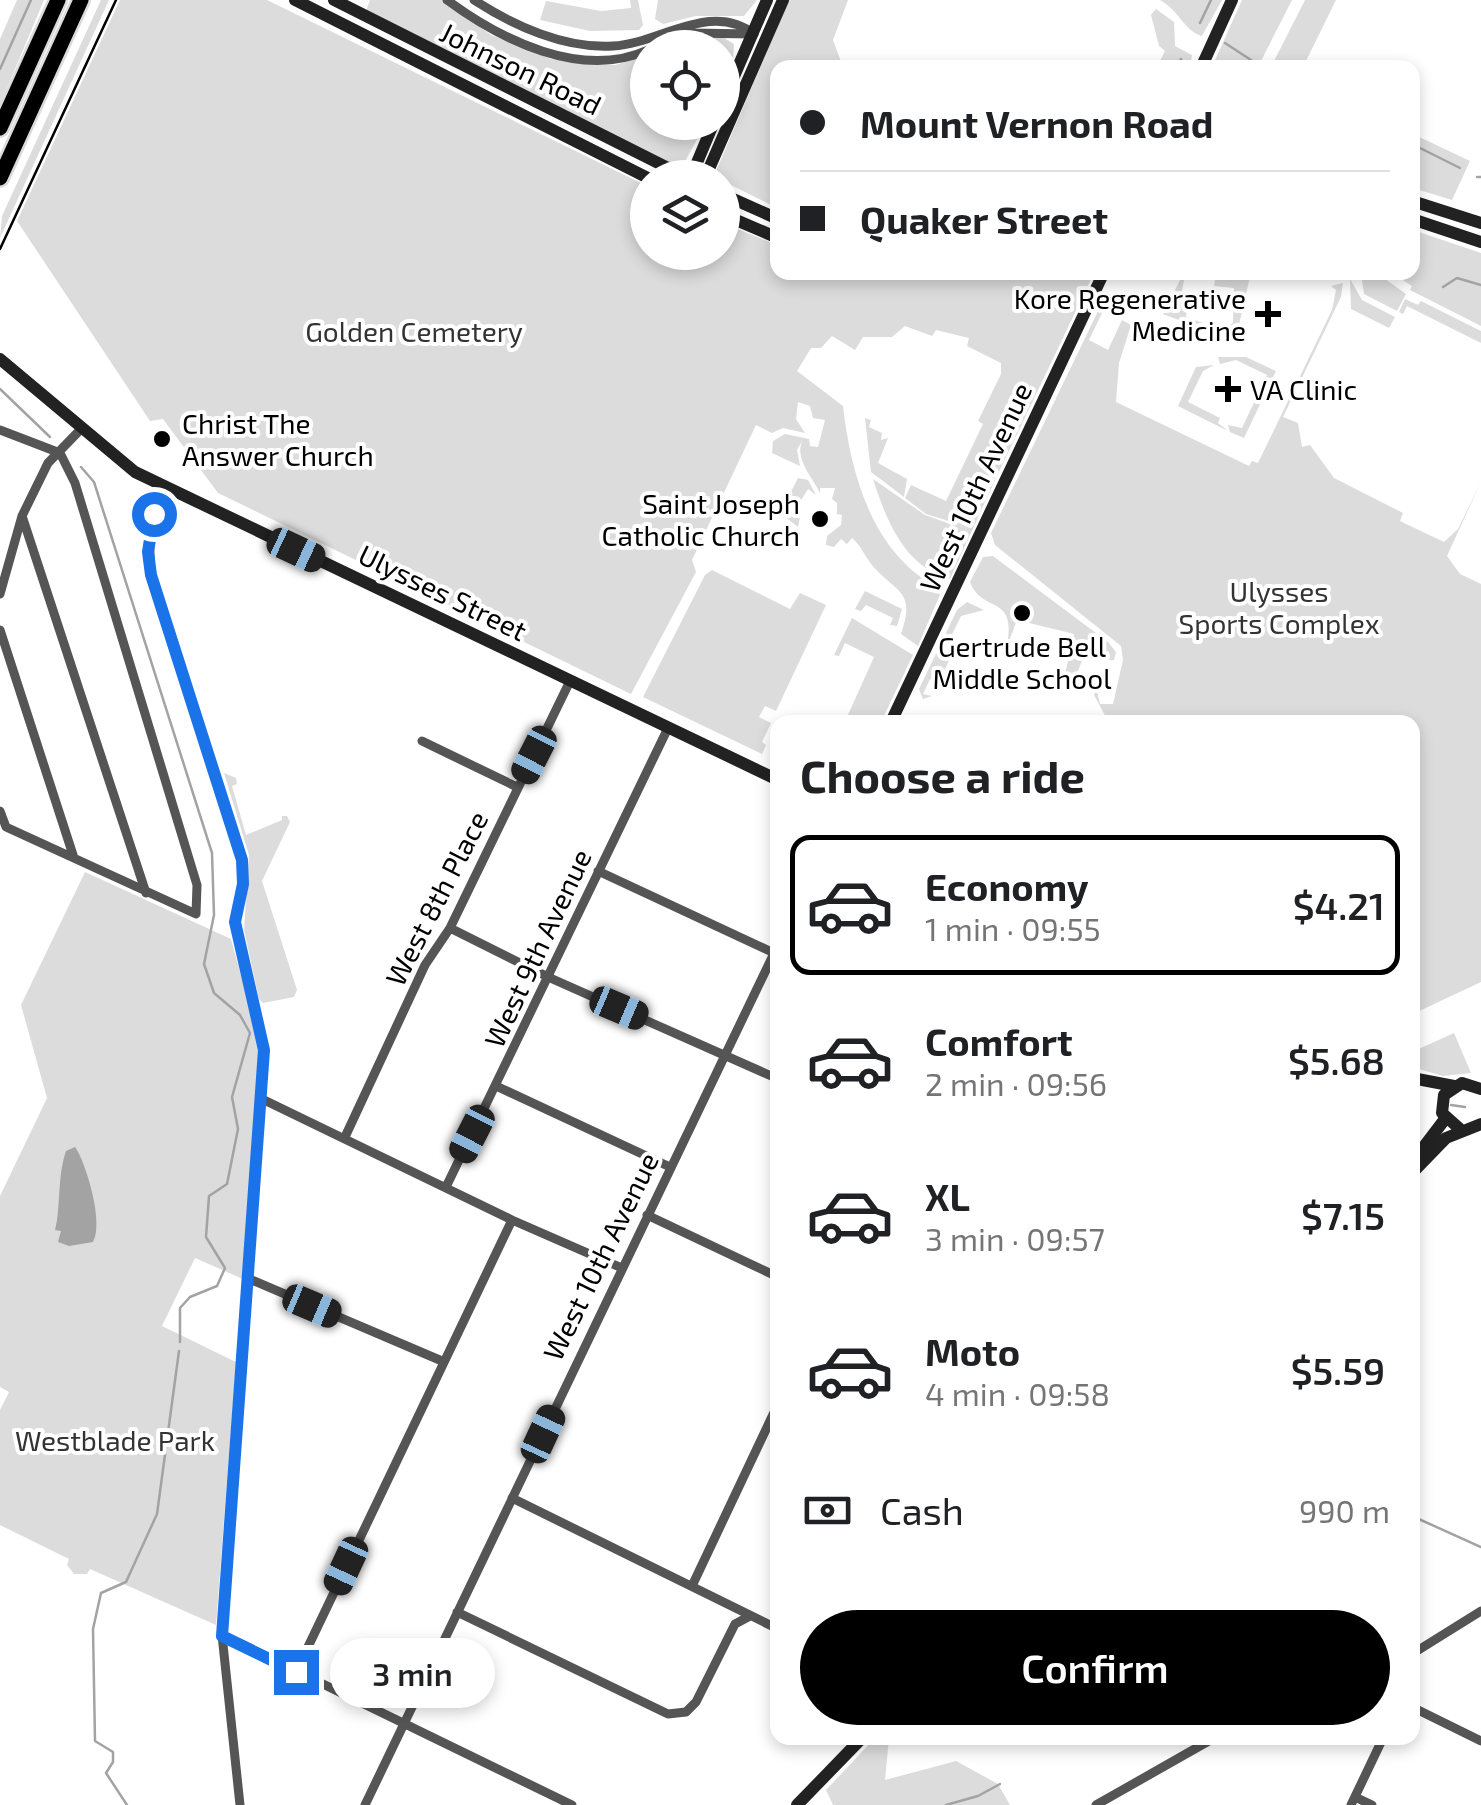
<!DOCTYPE html>
<meta charset="utf-8">
<style>
:root{--surface:#fff;--page:#f2f2f2;--text:#202124;--muted:#757577;--line:#e0e0e0;--accent:#000}
body{margin:0;font-family:"Exo 2",sans-serif;background:var(--page);color:var(--text);height:100vh;display:flex;flex-direction:column;font-size:38px;white-space:nowrap}
*{box-sizing:border-box;margin:0}
p{font-size:32px;color:var(--muted)}
.icon{flex:none;width:55px;height:55px;fill:none;stroke:currentColor;stroke-width:2;stroke-linecap:round;stroke-linejoin:round}
.map{position:relative;flex:1;overflow:hidden}
.sheet{position:absolute;left:770px;top:715px;width:650px;height:1030px;display:flex;flex-direction:column;background:var(--surface);border-radius:20px;box-shadow:0 5px 15px #0003}
.sheet>*{flex:none}
.guide{position:absolute;left:770px;top:60px;width:650px;height:220px;border-radius:20px;box-shadow:0 5px 15px #0003;display:grid;align-content:center;height:220px;padding:0 30px;background:var(--surface)}
.tools{position:absolute;left:630px;top:30px;display:grid;gap:20px}
.tools a{display:grid;place-items:center;width:110px;height:110px;border-radius:50%;background:var(--surface);box-shadow:0 5px 15px #0003;font-size:50px}
.end{position:absolute;width:45px;height:45px;margin:-22px;border:12px solid #1a73e8;background:#fff;box-shadow:0 0 0 5px #fff}
.from{border-radius:50%}
.bubble{position:absolute;height:70px;border-radius:35px;background:var(--surface);box-shadow:0 5px 15px #0003;font-size:32px;font-weight:600;line-height:70px;text-align:center}
.car{position:absolute;width:30px;height:60px;margin:-30px -15px;border-radius:12px;box-shadow:0 0 8px 2px #0007;background:linear-gradient(#222 24%,#8ab4d8 0 40%,#222 0 76%,#8ab4d8 0 86%,#222 0)}
.guide b{display:flex;align-items:center;gap:35px;height:95px;font-size:38px}
.guide b+b{border-top:2px solid var(--line)}
.guide i{width:25px;height:25px;background:var(--text)}
ul{padding:0;list-style:none}
li{display:flex;align-items:center;gap:30px;height:140px;margin:0 20px 15px;padding:0 10px;border:5px solid transparent;border-radius:20px}
li div{flex:1}
li b{display:block;font-size:38px}
li em{font-style:normal;font-weight:600}
li.on{border-color:var(--accent)}
li>.icon{width:90px;height:90px;stroke-width:1.5}
h2{padding:0 30px;font-size:45px;line-height:120px}
.pay{display:flex;align-items:center;gap:25px;height:110px;padding:0 30px;font-size:38px}
.pay p{margin-inline-start:auto}
.action{display:flex;gap:20px;margin-top:auto;padding:20px 30px}
.action a{flex:1;height:115px;border-radius:60px;background:var(--accent);color:#fff;font-size:40px;font-weight:600;line-height:115px;text-align:center}
.map>svg:first-child{display:block}
.green{fill:#dcdcdc}
.water{fill:#a3a3a3}
.lines{fill:none;stroke-linecap:round;stroke-linejoin:round}
.stream{stroke:#a3a3a3;stroke-width:2.5}
.highway-casing{stroke:#dbdbdb;stroke-width:20}
.street{stroke:#555;stroke-width:9}
.secondary{stroke:#222;stroke-width:12}
.highway{stroke:#000;stroke-width:15}
.tram{stroke:#000;stroke-width:2.5}
.route{stroke:#1a73e8;stroke-width:12}
.poi-dot{fill:#000;stroke:#fff;stroke-width:4}
.labels{text-anchor:middle;dominant-baseline:central;stroke-width:8;stroke-linejoin:round;paint-order:stroke}
.street-label{font-size:28px;fill:#000;stroke:#fff}
.poi-label{font-size:28px;fill:#000;stroke:#fff;text-anchor:end}
.park-label{font-size:28px;fill:#333;stroke:#fff}
</style>
<div class="map">
<svg width="1481" height="1805" viewBox="0 0 1481 1805">
<rect width="100%" height="100%" fill="#fff"/>
<path class="green" d="M17 0H44L0 105V39Z
M101 0H109L0 238 2 216Z
M120 0H267L647 186 648 252H722L723 223 777 245 778 272 1094 273 997 476 952 522 926 514 905 498 911 485 946 501 983 424 978 421 1001 374V363L967 346 969 338 936 330 932 336 905 326 892 337H863L855 350 832 336 821 348H811L797 371 843 406C851 476 873 556 942 590L918 646 901 634C916 590 897 594 872 565 864 555 862 547 852 538L847 544 841 539 834 547 826 545 827 536 841 525 842 515 837 514V503L832 499 835 488H820V493C813 478 793 458 803 439L797 450 800 466 772 453 773 441 785 434 809 439 810 446 818 447 825 420 813 418 810 406 798 402 796 419 805 433 783 428 772 433 756 425 692 560 696 572 631 694 218 493 163 419 150 421 17 221Z
M370 0H443L491 35 551 59 615 65 647 56 648 122 706 123 683 165H674L366 11Z
M630 0H638L643 25 639 30 590 31 540 20 546 1 601 11 631 8Z
M658 0H757L744 16H696L663 24 655 19Z
M789 0H848L833 40 843 67 778 68 777 208 717 178 716 171Z
M1160 0H1222L1202 36C1183 30 1180 11 1160 0Z
M1242 0H1292L1258 67H1212Z
M1305 0H1336L1303 67H1271Z
M1156 9 1174 22 1175 46 1192 55 1190 67H1157L1165 51 1159 46 1151 15Z
M721 36 734 44 733 60 723 85 722 48H664L692 38Z
M1413 134 1470 161 1452 200 1413 188Z
M1413 230 1481 253V326L1410 290 1412 286 1392 273 1412 272Z
M1361 273H1377L1406 294 1397 311 1364 294Z
M1250 277 1238 329H1223L1233 323 1234 288 1214 286 1215 280Z
M1350 279 1362 300 1395 317 1389 328 1351 309Z
M1180 280H1184L1180 302 1189 294 1186 317 1206 324 1205 330 1163 314Z
M1343 283 1341 297 1283 417 1298 423 1302 447 1310 445 1334 478 1403 513 1400 521 1444 542 1458 529 1481 482 1447 556 1460 574 1481 584V982L1413 1014 1412 722 1108 721 1094 695 1096 687 1100 704H1113L1123 660 1121 646 995 545 991 533 1100 307 1108 310 1103 311 1089 340 1108 350 1122 320 1131 325 1119 363 1116 402 1249 466 1252 461 1258 463 1332 310 1336 290 1331 286Z
M1405 299 1418 305 1421 301 1481 331V343L1407 306 1403 314 1399 312Z
M1218 357H1246L1276 371 1244 438 1230 432 1228 425 1242 428 1267 375 1236 360 1220 364Z
M1214 365 1203 371 1188 402 1220 418 1218 423 1228 431 1178 406 1196 367Z
M865 418 871 420 869 427 882 433 881 440 888 438 878 463 907 479 904 497 871 472Z
M798 478 808 480 816 495 808 489 795 510 801 512 798 527 780 513Z
M996 478 950 579C904 567 886 519 873 479L925 515 950 524 962 519Z
M993 556 1108 642 1116 652 1114 660H1108L1106 652 1087 648 1078 671 1080 677 1065 674 1074 634 1017 620 1006 649C1019 592 982 615 970 582L983 557Z
M712 570 790 609 800 593 826 605 776 711 765 706 759 717 771 723 762 742 766 745 762 754 643 697 705 575Z
M865 591 902 609 897 626 890 625 893 618 866 605 861 611 855 609Z
M967 602 984 610 961 616 944 651H954L939 680 930 679 923 694 932 696 923 699 919 689 957 610Z
M852 618 913 655 881 722H856L847 717 874 657 845 643 839 656 834 655Z
M224 773 236 778 237 784 232 786 246 835 282 820V816H287L290 822 262 881 297 990 294 997 263 1003 259 999 244 930 249 855Z
M85 872 231 939 259 1041 243 1279 195 1258 162 1326 236 1362 216 1625 90 1569 87 1574H74L67 1565 69 1559 0 1525V1410L9 1392 0 1387V1196L47 1098 21 1005Z
M1454 1033 1471 1073 1443 1076 1419 1069 1413 1071 1412 1052Z
M875 1738H889L885 1780 956 1761 998 1784 1010 1805H833L826 1790Z"/>
<path class="water" d="M75 1147C84 1158 105 1222 93 1242L69 1246 58 1242 61 1231 55 1230C61 1209 57 1177 66 1151Z"/>
<g class="lines">
<path class="stream" d="M1200 23 1211 0
M1225 43 1254 62
M1176 68 1181 59
M0 69 31 0
M1412 144 1460 168
M1477 177H1481
M1443 287 1457 278 1481 285
M0 389 50 437
M81 467 94 482 212 853 214 915 204 964 214 993 240 1015 250 1033 232 1097 238 1129 227 1184 209 1196 206 1237 225 1268 217 1286 190 1297 180 1308V1342
M1451 1105 1465 1107
M1412 1516 1481 1547
M127 1805 106 1773 113 1762V1752L95 1741 93 1629 101 1593 126 1582 157 1514 179 1351
M946 1805 978 1796 1000 1784"/>
<defs>
<path id="highway" d="M0 128 58 0
M0 178 81 0"/>
</defs>
<use href="#highway" class="highway-casing"/>
<path class="street" d="M447 0C501 40 581 80 648 50
M474 0C514 26 565 49 613 46 659 44 711 0 754 34
M653 48 690 33 753 34
M0 430 60 453
M165 487 149 536 151 575 242 860 243 884 235 922 264 1050 222 1635 240 1805
M22 516 146 893
M0 594 22 516 48 463 80 430
M0 630 74 858
M422 741 517 787
M0 811 6 827 196 914 197 885 75 483 60 453
M598 871 774 953
M450 928 548 977 778 1079
M496 1086 670 1167
M262 1099 512 1220 622 1268
M345 1137 425 965 450 928 570 681
M446 1187 668 728
M647 1215 778 1277
M247 1278 442 1361
M512 1498 778 1629
M692 1586 778 1404
M457 1612 668 1714 686 1712 696 1702 735 1624 750 1616
M222 1635 572 1805
M1412 1654 1481 1611
M296 1672 512 1220
M1412 1707 1481 1741
M1355 1797 1372 1805
M365 1805 778 945
M1096 1805 1214 1738
M1351 1805 1383 1738"/>
<path class="secondary" d="M295 0 648 178
M334 0 688 178
M1201 68 1232 0
M722 104 767 0
M695 178 696 165 714 122
M700 178 708 171 783 0
M722 194 778 219
M1412 201 1481 223
M722 214 778 238
M1412 219 1481 242
M0 359 135 472 778 780
M891 722 1104 272
M1412 1078 1454 1086
M1461 1130 1442 1113 1444 1095 1462 1083 1481 1089
M1413 1161 1445 1119
M1412 1173 1446 1138 1481 1124
M797 1805 862 1738"/>
<use href="#highway" class="highway"/>
<path class="tram" d="M0 249 116 0"/>
</g>
<g class="lines">
<path class="route" d="M154 514 148 552 151 575 242 860 243 884 235 922 264 1050 222 1636 296 1672"/>
</g>
<g class="poi-dot">
<path d="M1263 299h10v10h10v10h-10v10h-10v-10h-10v-10h10z"/>
<path d="M1223 374h10v10h10v10h-10v10h-10v-10h-10v-10h10z"/>
<circle cx="162" cy="439" r="10"/>
<circle cx="820" cy="519" r="10"/>
<circle cx="1022" cy="613" r="10"/>
</g>
<g class="labels">
<g class="street-label">
<text transform="translate(521 68) rotate(26)">Johnson Road</text>
<text transform="translate(975 487) rotate(-65)">West 10th Avenue</text>
<text transform="translate(443 592) rotate(26)">Ulysses Street</text>
<text transform="translate(436 898) rotate(-63)">West 8th Place</text>
<text transform="translate(537 948) rotate(-65)">West 9th Avenue</text>
<text transform="translate(600 1256) rotate(-64)">West 10th Avenue</text>
</g>
<g class="poi-label">
<text x="1246" y="298">Kore Regenerative<tspan x="1246" dy="32">Medicine</tspan></text>
<text x="1250" y="389" text-anchor="start">VA Clinic</text>
<text x="182" y="423" text-anchor="start">Christ The<tspan x="182" dy="32">Answer Church</tspan></text>
<text x="800" y="503">Saint Joseph<tspan x="800" dy="32">Catholic Church</tspan></text>
<text x="1022" y="646" text-anchor="middle">Gertrude Bell<tspan x="1022" dy="32">Middle School</tspan></text>
</g>
<g class="park-label">
<text x="414" y="331">Golden Cemetery</text>
<text x="1279" y="591">Ulysses<tspan x="1279" dy="32">Sports Complex</tspan></text>
<text x="115" y="1440">Westblade Park</text>
</g>
</g>
</svg>
<div class="tools">
<a><svg class="icon" aria-label="locate" viewBox="0 0 24 24"><circle cx="12" cy="12" r="6"/><path d="M12 2v4M12 18v4M2 12h4M18 12h4"/></svg></a>
<a><svg class="icon" aria-label="layers" viewBox="0 0 24 24"><path d="M12 4l9 5-9 5-9-5zM3 14l9 5 9-5"/></svg></a>
</div>
<i class="end from" style="left:154px;top:514px"></i>
<i class="end" style="left:296px;top:1672px"></i>
<div class="bubble" style="left:330px;top:1638px;width:165px">3 min</div>
<i class="car" style="left:296px;top:550px;rotate:115deg"></i>
<i class="car" style="left:534px;top:755px;rotate:207deg"></i>
<i class="car" style="left:619px;top:1008px;rotate:113deg"></i>
<i class="car" style="left:472px;top:1134px;rotate:207deg"></i>
<i class="car" style="left:312px;top:1306px;rotate:113deg"></i>
<i class="car" style="left:543px;top:1434px;rotate:25deg"></i>
<i class="car" style="left:346px;top:1566px;rotate:205deg"></i>
<div class="guide">
<b><i class="from"></i>Mount Vernon Road</b>
<b><i></i>Quaker Street</b>
</div>
<section class="sheet">
<h2>Choose a ride</h2>
<ul>
<li class="on"><svg class="icon" aria-label="car" viewBox="0 0 24 24"><path d="M5 17H2v-5l4-1 3-4h7l3 4 3 1v5h-3M9 17h6M6 11h13"/><circle cx="7" cy="17" r="2"/><circle cx="17" cy="17" r="2"/></svg><div><b>Economy</b><p>1 min · 09:55</p></div><em>$4.21</em></li>
<li><svg class="icon" aria-label="car" viewBox="0 0 24 24"><path d="M5 17H2v-5l4-1 3-4h7l3 4 3 1v5h-3M9 17h6M6 11h13"/><circle cx="7" cy="17" r="2"/><circle cx="17" cy="17" r="2"/></svg><div><b>Comfort</b><p>2 min · 09:56</p></div><em>$5.68</em></li>
<li><svg class="icon" aria-label="car" viewBox="0 0 24 24"><path d="M5 17H2v-5l4-1 3-4h7l3 4 3 1v5h-3M9 17h6M6 11h13"/><circle cx="7" cy="17" r="2"/><circle cx="17" cy="17" r="2"/></svg><div><b>XL</b><p>3 min · 09:57</p></div><em>$7.15</em></li>
<li><svg class="icon" aria-label="car" viewBox="0 0 24 24"><path d="M5 17H2v-5l4-1 3-4h7l3 4 3 1v5h-3M9 17h6M6 11h13"/><circle cx="7" cy="17" r="2"/><circle cx="17" cy="17" r="2"/></svg><div><b>Moto</b><p>4 min · 09:58</p></div><em>$5.59</em></li>
</ul>
<div class="pay"><svg class="icon" aria-label="cash" viewBox="0 0 24 24"><path d="M3 7h18v10H3z"/><circle cx="12" cy="12" r="2"/></svg>Cash<p>990 m</p></div>
<div class="action"><a>Confirm</a></div>
</section>
</div>
